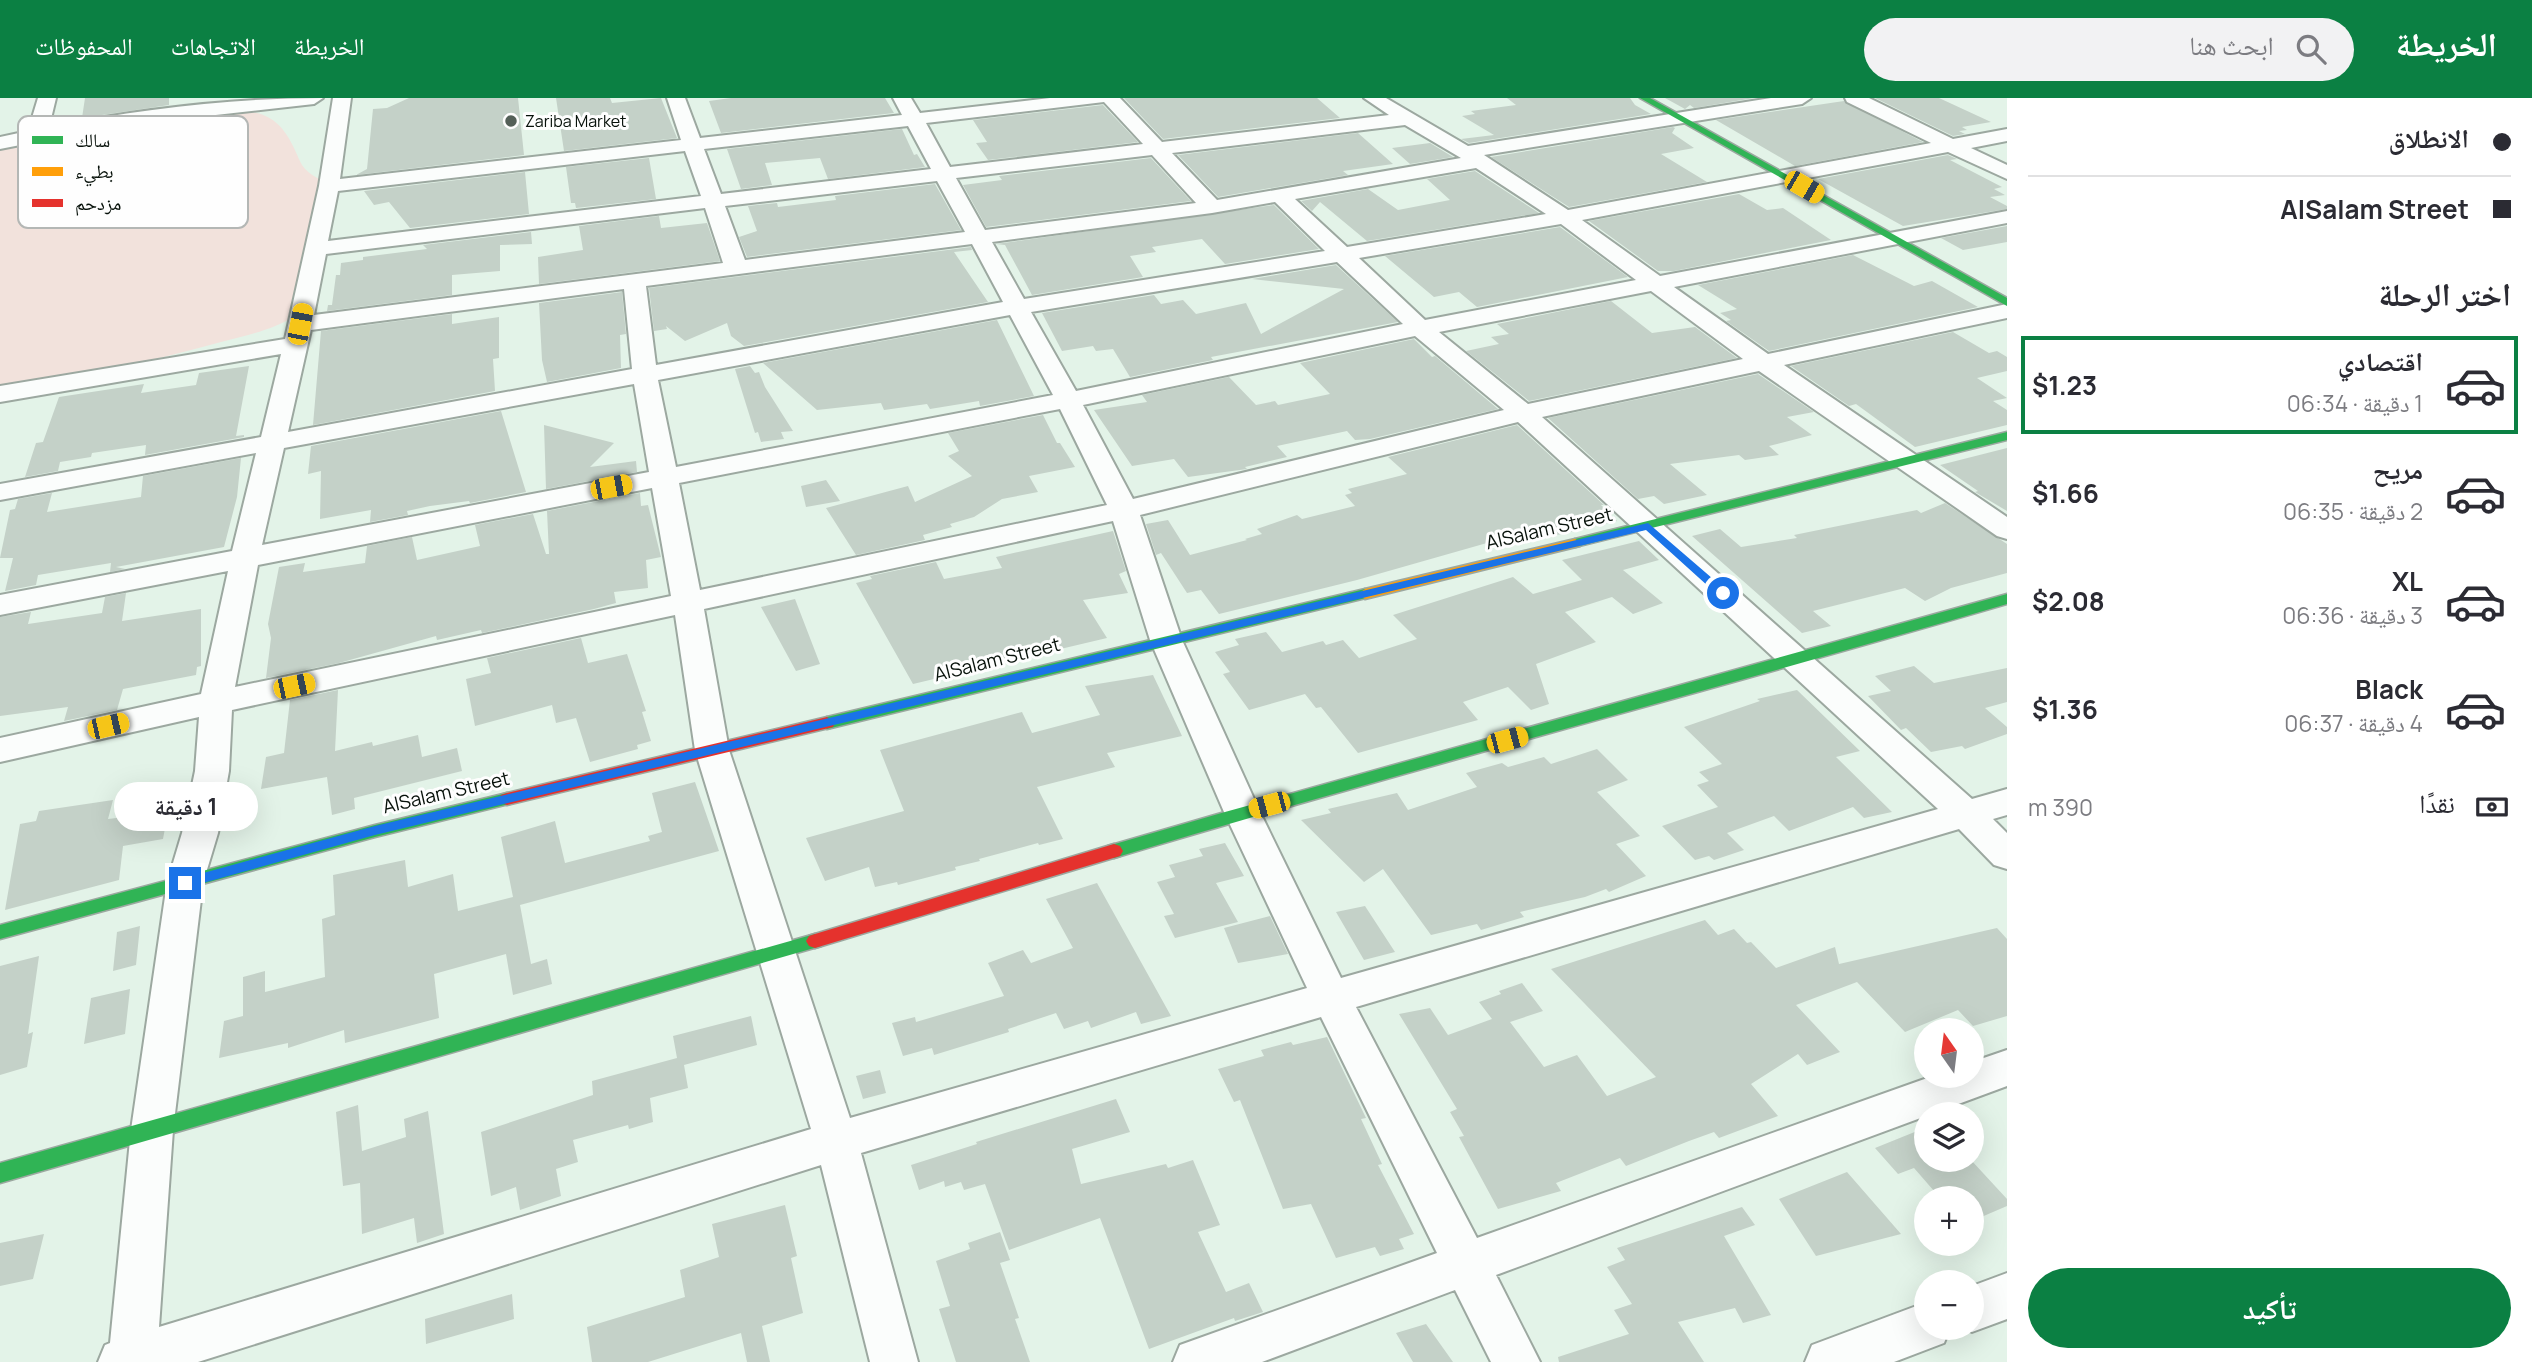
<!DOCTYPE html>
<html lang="ar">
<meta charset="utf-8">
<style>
:root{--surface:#fff;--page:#f2f2f3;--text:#2b2b33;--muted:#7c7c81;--line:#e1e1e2;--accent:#0b8043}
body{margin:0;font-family:Manrope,"Noto Naskh Arabic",sans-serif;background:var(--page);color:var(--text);direction:rtl;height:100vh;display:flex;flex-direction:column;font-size:26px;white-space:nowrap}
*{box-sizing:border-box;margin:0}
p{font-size:23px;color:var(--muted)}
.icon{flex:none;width:38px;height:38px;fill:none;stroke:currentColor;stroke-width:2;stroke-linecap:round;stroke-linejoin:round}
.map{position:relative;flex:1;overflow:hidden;direction:ltr}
.details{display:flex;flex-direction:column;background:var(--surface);width:525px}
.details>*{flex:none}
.top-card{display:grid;align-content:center;height:154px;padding:0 21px;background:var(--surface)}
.needle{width:46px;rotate:346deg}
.buttons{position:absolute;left:1914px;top:920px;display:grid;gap:14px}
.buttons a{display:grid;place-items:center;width:70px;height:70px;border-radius:50%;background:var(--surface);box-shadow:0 7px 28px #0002;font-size:35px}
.end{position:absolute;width:32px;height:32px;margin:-16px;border:9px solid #1a73e8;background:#fff;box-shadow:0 0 0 4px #fff}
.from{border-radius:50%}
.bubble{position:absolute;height:49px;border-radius:24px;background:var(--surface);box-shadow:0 7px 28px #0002;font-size:23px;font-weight:700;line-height:49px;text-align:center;direction:rtl}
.car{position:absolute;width:21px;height:42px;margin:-21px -10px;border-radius:9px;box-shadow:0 0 5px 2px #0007;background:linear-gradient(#f5c518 24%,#345 0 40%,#f5c518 0 76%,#345 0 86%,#f5c518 0)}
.top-card b{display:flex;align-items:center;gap:24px;height:66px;font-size:26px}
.top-card b+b{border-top:2px solid var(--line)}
.top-card i{width:18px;height:18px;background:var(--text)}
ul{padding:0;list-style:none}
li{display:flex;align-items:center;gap:21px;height:98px;margin:0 14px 10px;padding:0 7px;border:4px solid transparent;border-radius:0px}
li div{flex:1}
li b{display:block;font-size:26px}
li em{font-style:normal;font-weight:700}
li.active{border-color:var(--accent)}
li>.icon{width:63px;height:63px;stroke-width:1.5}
h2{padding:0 21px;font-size:32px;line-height:84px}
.pay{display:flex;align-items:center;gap:18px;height:77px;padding:0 21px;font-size:26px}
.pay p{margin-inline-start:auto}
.button{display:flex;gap:14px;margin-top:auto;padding:14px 21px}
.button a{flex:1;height:80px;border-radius:42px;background:var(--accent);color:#fff;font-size:28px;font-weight:700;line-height:80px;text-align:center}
header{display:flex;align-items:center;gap:42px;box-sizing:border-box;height:98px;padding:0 35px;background:var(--accent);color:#fff}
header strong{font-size:33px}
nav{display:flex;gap:38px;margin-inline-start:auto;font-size:24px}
.search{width:490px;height:63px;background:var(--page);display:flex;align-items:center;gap:18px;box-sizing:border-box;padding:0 24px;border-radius:38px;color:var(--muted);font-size:26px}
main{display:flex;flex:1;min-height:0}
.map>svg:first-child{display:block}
.green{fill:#f2e2dc}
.building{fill:#c4d1c8}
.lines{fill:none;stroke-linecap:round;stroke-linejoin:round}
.street-casing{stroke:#9ca8a0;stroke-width:4}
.fast-casing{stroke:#9ca8a0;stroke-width:3}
.slow-casing{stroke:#9ca8a0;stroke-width:3}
.jam-casing{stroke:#9ca8a0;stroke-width:3}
.street{fill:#fbfdfc;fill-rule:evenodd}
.fast{fill:#30b455;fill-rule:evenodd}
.slow{fill:#ff9f0a;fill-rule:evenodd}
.jam{fill:#e5322d;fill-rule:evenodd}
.route{fill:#1a73e8}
.poi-dot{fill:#546058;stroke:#fefefe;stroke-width:2.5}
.labels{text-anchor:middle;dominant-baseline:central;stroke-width:6;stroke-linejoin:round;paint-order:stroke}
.far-poi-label{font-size:16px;fill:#07110a;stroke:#fefefe;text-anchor:start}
.street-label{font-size:19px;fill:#07110a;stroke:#fefefe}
.key{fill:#fefefe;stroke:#b4b7b5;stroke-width:2}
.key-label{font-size:19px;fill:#07110a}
</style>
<header>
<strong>الخريطة</strong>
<div class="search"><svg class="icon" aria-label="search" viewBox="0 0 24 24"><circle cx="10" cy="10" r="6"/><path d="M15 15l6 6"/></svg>ابحث هنا</div>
<nav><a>الخريطة</a><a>الاتجاهات</a><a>المحفوظات</a></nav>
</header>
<main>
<section class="details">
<div class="top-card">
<b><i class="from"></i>الانطلاق</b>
<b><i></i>AlSalam Street</b>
</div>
<h2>اختر الرحلة</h2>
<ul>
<li class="active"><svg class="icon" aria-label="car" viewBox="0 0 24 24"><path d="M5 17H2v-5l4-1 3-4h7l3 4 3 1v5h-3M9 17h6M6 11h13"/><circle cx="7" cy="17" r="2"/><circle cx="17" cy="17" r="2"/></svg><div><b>اقتصادي</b><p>1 دقيقة · 06:34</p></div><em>$1.23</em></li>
<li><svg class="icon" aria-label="car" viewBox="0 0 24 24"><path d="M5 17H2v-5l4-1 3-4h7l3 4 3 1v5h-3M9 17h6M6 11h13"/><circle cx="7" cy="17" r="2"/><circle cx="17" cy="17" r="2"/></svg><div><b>مريح</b><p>2 دقيقة · 06:35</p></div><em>$1.66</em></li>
<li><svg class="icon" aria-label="car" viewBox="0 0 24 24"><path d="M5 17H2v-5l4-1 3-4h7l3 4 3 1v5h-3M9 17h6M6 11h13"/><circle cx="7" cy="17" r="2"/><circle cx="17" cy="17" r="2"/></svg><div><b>XL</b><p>3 دقيقة · 06:36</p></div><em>$2.08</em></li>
<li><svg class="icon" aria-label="car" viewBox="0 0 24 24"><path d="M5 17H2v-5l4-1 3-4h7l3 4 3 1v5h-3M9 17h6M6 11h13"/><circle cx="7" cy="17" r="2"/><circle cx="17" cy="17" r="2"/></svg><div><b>Black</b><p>4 دقيقة · 06:37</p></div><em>$1.36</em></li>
</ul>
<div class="pay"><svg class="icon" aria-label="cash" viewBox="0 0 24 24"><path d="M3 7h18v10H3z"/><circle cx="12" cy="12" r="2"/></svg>نقدًا<p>390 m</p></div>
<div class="button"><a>تأكيد</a></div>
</section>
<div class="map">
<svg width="2007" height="1264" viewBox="0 0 2007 1264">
<rect width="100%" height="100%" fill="#e3f3e8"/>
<path class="green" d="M220 11C255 13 276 13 293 48 302 66 300 70 319 81L296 217C274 232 247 237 221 244 149 264 75 280 0 288V52L30 40Z"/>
<path class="building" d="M85 0H169V7L82 20Z
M409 0H518L524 57 356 77 367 71 373 11 387 10Z
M556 0H610L612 5 661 0 677 40 564 53Z
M731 0H885L894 15 721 35 709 3Z
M1124 0H1317L1340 20 1163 41Z
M1507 0H1630L1635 7 1651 16 1469 45 1461 41 1494 37 1462 18 1475 16 1471 13 1516 7Z
M1665 0H1754L1694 10 1690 7 1685 11Z
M1875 0H1939L1991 24 1962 29 1967 32 1959 33 1965 36 1953 38Z
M1844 3 1923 44 1795 68 1716 22Z
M1103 7 1138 44 988 62 976 45 987 44 973 22Z
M1673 29 1675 30 1672 35 1694 50 1661 56 1707 84 1569 109 1491 59Z
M902 31 914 57 917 56 925 69 828 81 820 60 765 65 772 87 741 91 727 51Z
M1358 35 1393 66 1343 73 1348 77 1218 99 1178 57Z
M1430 45 1453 59 1410 66 1392 50Z
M1948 57 1957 61 1950 62 2002 89 1994 91 2005 97 1990 99 2007 108V111L1903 128 1818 81Z
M649 60 656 101 576 110 575 105H571L566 69Z
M1151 60 1191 103 986 129 963 87 1002 82 999 78Z
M1475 73 1539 115 1367 143 1320 104 1312 113 1301 103 1368 91 1398 112 1450 102 1427 81Z
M525 74 529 116 410 130 389 104 374 107 364 93Z
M935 86 961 132 747 159 739 139 757 133 748 108 777 105 778 109 836 102 835 98Z
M1739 96 1767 112 1783 110 1831 142 1674 173H1658L1589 123Z
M1274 107 1319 151 1225 166 1202 141 1152 149 1156 154 1130 158 1143 179 1032 197 1005 147 996 146Z
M659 118 661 130 707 125 720 163 539 186 538 159 583 152 579 128Z
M2007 128V144L1963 152 1941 140Z
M1560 129 1628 179 1477 209 1459 194 1434 199 1385 158Z
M531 134 532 146 500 147V173L452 177V197L327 213 328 207H332L336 177H340L341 165 363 162V159L427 151 423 147Z
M971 149 972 152 954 154 988 204 744 248 731 238 727 225 685 243 666 228 667 231 654 233 649 190Z
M1853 157 1914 188 1932 183 1978 209 1769 253 1726 223 1731 222 1720 215 1737 211 1698 187Z
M1336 167 1398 224 1211 259 1213 262 1130 279 1113 251 1096 253 1093 248 1062 253 1042 215 1154 197 1161 206 1183 202 1196 216 1246 205 1261 236 1344 191 1252 181Z
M622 194 626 236 620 237 621 270 547 284 542 262 539 205Z
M1611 203 1652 235 1695 229 1737 260 1529 303 1466 253 1499 246 1491 239 1509 236 1497 226Z
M452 216V226L499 219V260L493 261 495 293 313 327 321 233Z
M997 222 1034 298 980 308 979 303 930 311 927 306 884 312 881 305 817 312 763 265Z
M1953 234 1989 255 1997 253 2007 259V273L1977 280 2007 300 1993 303 2007 312V327L1915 349 1856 306 1849 308 1791 268Z
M1414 241 1432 259 1435 258 1498 311 1370 341 1355 342 1347 333 1277 348 1287 359 1245 369 1247 371 1188 379 1174 361 1132 368 1094 312 1147 304 1142 297 1229 279 1256 307 1275 303 1278 307 1330 296 1300 265Z
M249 268 236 338 244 337V339L145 357 146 347 92 355 91 359 60 364 58 373 25 379 36 345 43 344 59 299 144 286 141 295 196 287 199 275Z
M750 268 755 275 759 274 765 289 793 333 781 334 784 341 761 344 758 334 755 335 735 271Z
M1758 276 1814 314 1787 319 1812 337 1769 348 1779 357 1745 362 1739 357 1670 366 1707 397 1664 406 1654 398 1638 401 1548 320Z
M501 313 526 394 470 405 469 403 430 408 407 413 408 417 370 424 371 412 320 421 321 373 308 376 311 348Z
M1043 317 1057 345H1060L1075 369 1029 378 1038 394 1002 401 974 419 950 426 952 429 923 437 925 442 856 457 826 410 908 388 915 404 972 378 948 358 959 353 948 335Z
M544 327 614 345 590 369 636 363 637 374 546 391Z
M1517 327 1604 407H1601L1617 423 1540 441 1535 436 1510 443 1508 439 1357 482 1219 516 1201 492 1187 495 1161 455 1156 457 1146 426 1168 422 1190 457 1247 442 1245 441 1262 436 1257 431 1297 417 1302 421 1355 408 1345 397 1352 395 1348 391 1407 376 1388 359Z
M2007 350V413L1975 394 1978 393 1940 367Z
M241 360 237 399 224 449 116 469 125 471 110 474 111 465 38 477 36 487 5 493 13 460H0L10 412 15 411 18 401 52 395 47 414 141 399 143 378Z
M826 382 840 403 806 409 801 388Z
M640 395 641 408 648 407 661 459 646 462 648 490 614 494 616 505 594 511 482 535 481 532 437 542 436 538 339 565 266 580 271 540 268 526 279 469 305 465 303 474 365 465 367 448 412 439 417 462 480 448 475 427 533 416 546 456H549L547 413Z
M1945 405 2007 446V475L1951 490 1925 503 1905 490 1813 513 1831 528 1802 535 1692 438 1720 431 1741 449 1797 440 1794 437 1917 412 1921 415Z
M1113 433 1126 473 1119 476 1128 495 1083 502 1107 540 913 586 856 485 872 481 870 478 936 464 944 481 1002 470 996 459Z
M1639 443 1659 462 1623 472 1663 505 1633 516 1612 499 1565 514 1596 544 1536 566 1549 606 1531 612 1508 589 1463 604 1478 622 1358 655 1321 609 1316 610 1305 596 1249 612 1223 576 1230 574 1215 554 1239 547 1235 541 1266 534 1282 554 1323 543 1326 547 1343 542 1359 560 1417 541 1393 517 1513 479 1533 496 1582 482 1562 462Z
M126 495 122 523 201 511V568L197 569 196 577 123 591 117 612 64 623 68 609 0 618V519L31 514 28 526 102 515 105 499Z
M795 501 820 566 796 573 761 509Z
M581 540 588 565 627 556 646 613 642 614 651 643 637 647 638 651 590 664 576 620 556 625 552 607 475 628 466 581 491 575 487 560Z
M1914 568 1934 585 2007 570V604L1985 610 2007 629V636L1965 651 1962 648 1931 654 1906 630 1901 632 1868 598 1891 593 1875 578Z
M1153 577 1182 638 1107 655 1115 669 1037 689 1063 741 1039 747 1038 745 979 761 980 763 955 769 956 772 898 787 897 784 875 789 869 769 825 783 806 740 904 713 880 652 1022 614 1032 635 1100 617 1085 588Z
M338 592 335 653 372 644 373 648 418 637 422 659 457 650 462 673 354 700 355 711 332 717 327 679 261 691 266 659 284 655 290 602Z
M1797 592 1860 653 1836 659 1892 714 1864 720 1853 709 1789 733 1774 718 1727 735 1744 752 1714 762 1709 758 1695 762 1662 728 1718 709 1697 687 1709 683 1699 674 1722 666 1684 629 1760 603 1757 601Z
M1597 651 1628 682 1597 694 1640 738 1616 746 1646 778 1609 794 1606 791 1585 799 1520 814 1524 819 1481 832 1477 826 1431 837 1383 771 1364 784 1301 722 1331 715 1328 711 1397 695 1408 712 1477 689 1466 675 1502 665 1508 669 1544 659 1551 666Z
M695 684 719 753 520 807 531 866 547 861 552 886 513 897 506 856 434 876 439 920 345 945 344 932 288 950V945L219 960 224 923 243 918V879L265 873V894L325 879 322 821 335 817 333 777 405 762 408 789 453 776 458 813 513 799 501 739 555 723 565 765 650 743 648 738 662 734 652 695Z
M113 702 108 721 168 714 163 741 123 748 119 782 5 812 20 726 36 723 39 713Z
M1225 745 1244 778 1216 785 1238 824 1175 840 1164 818 1174 816 1157 784 1175 779 1169 767 1203 758 1199 751Z
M1097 785 1171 918 1141 926 1136 914 1091 930 1088 923 1064 931 1056 915 1008 931 1009 934 934 957 932 950 903 958 892 925 915 919 916 924 1004 898 988 865 1023 852 1031 865 1073 850 1046 801Z
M1365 808 1395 854 1364 862 1336 814Z
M1270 818 1288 856 1238 865 1224 830Z
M1705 822 1718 837 1734 831 1747 845 1751 844 1776 870 1835 849 1839 866 1997 830 2007 841V918L1973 928 1958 912 1905 934 1857 884 1796 907 1840 954 1807 967 1798 956 1751 986 1778 1018 1719 1040 1714 1034 1689 1043 1626 1068 1620 1060 1556 1085 1561 1093 1498 1111 1459 1039 1464 1038 1450 1014 1457 1011 1399 916 1430 910 1448 937 1492 921 1479 904 1501 896 1499 893 1522 885 1543 913 1510 924 1544 969 1577 957 1607 998 1656 979 1551 871Z
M140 828 136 867 113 873 117 834Z
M39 858 28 936 33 934 27 969 0 977V868Z
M130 891 125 936 84 946 91 900Z
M751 918 757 947 684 967 688 990 650 1000 653 1024 629 1031 628 1027 573 1042 578 1064 556 1071 561 1098 520 1112 516 1089 491 1098 481 1034 593 997 592 983 677 960 673 938Z
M1327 939 1366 1020 1361 1021 1382 1066 1378 1067 1414 1136 1399 1141 1404 1151 1380 1158 1375 1149 1336 1160 1311 1106 1283 1111 1240 1002 1234 1004 1218 971 1264 958 1261 952 1291 944 1293 947Z
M880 972 886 995 863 1001 856 978Z
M1116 1001 1130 1034 1072 1051 1081 1086 1166 1066 1168 1070 1193 1062 1220 1127 1198 1134 1226 1194 1249 1185 1263 1214 1235 1223 1234 1220 1149 1251 1100 1120 1009 1152 985 1086 964 1092 961 1084 945 1089 944 1083 919 1092 911 1067 977 1046 976 1044Z
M358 1007 362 1053 406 1039 404 1021 428 1013 444 1136 417 1145 414 1120 362 1136 360 1085 343 1088 336 1014Z
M1927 1029V1062H1971L2007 1101V1108L1972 1123V1101H1941L1914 1070 1898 1076 1875 1050Z
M1847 1074 1901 1136 1816 1158 1779 1101Z
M785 1107 797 1158 791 1160 803 1215 762 1228 770 1264H747L741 1235 648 1264H592L587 1229 685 1199 680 1172 719 1159 712 1126Z
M1742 1109 1755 1127 1724 1138 1771 1217 1743 1225 1735 1210 1678 1224 1704 1264H1559L1558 1259 1629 1236 1614 1212 1632 1206 1607 1169 1625 1162 1617 1150Z
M1000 1134 1010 1162 1000 1165 1019 1220 1015 1221 1030 1264H956L939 1211 950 1208 936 1163 970 1151 968 1145Z
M44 1136 33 1181 0 1188V1145Z
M512 1196 514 1221 426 1246 425 1221Z
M1426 1226 1453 1264H1413L1396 1235Z"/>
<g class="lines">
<defs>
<path id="street" d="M38 0H56L49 29C140 11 231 0 323 0L314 6 117 28 0 51V39L28 33Z
M333 0H351L340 81 681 42 667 0H685L700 40 902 17 893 0H911L920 15 1050 0H1120L1162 44 1389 17 1364 0H1386L1468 48 1771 0H1811L1802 6 1484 57 1568 112 1931 45 1847 4 1845 0H1869L1953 41 2007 31V43L1971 50 2007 67V81L1948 54 1582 122 1660 178 2007 113V125L1674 189 1768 256 2007 206V220L1784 267 2007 419V441L1997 438 1759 273 1542 319 1972 701 2007 691V717L1993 721 2007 735V771L1994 767 1959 731 1356 909 1477 1140 1933 978H1972V964L2007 952V988L1496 1177 1540 1264H1491L1455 1192 1262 1264H1173L1180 1247 1437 1155 1321 919 861 1055 918 1264H870L821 1067 198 1264H98L105 1247 110 1245 131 1032 167 785 182 735 195 673 199 619 0 664V640L201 596 228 473 0 517V497L232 453 256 355 0 402V386L261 339 281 256 0 304V288L285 241 319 88ZM1104 4 1143 46 950 69 926 25ZM1405 27 1461 60 1217 102 1172 55ZM908 28 931 71 721 96 704 51ZM685 53 701 98 328 143 338 93ZM1152 57 1196 105 985 132 956 80ZM1476 70 1546 116 1347 149 1295 101ZM937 83 965 134 745 162 725 108ZM1275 104 1325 153 1024 201 992 144 1212 115ZM705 110 723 165 314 217 326 156ZM1561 126 1636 182 1425 222 1359 160ZM972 146 1003 204 656 267 646 188ZM1337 164 1403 226 1076 293 1031 214ZM624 191 632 271 288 334 311 232ZM1651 193 1743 261 1528 306 1439 234ZM1010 217 1053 297 676 369 658 282ZM1415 238 1504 312 1133 401 1083 307ZM634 286 649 374 262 447 284 350ZM1060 311 1107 407 700 492 679 385ZM1518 324 1938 711 1341 880 1260 714 1182 542 1140 417ZM652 390 671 498 235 589 258 467ZM1113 423 1150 542 1224 714 1307 890 850 1020 729 652 704 511ZM675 517 695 652 811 1031 159 1229 173 1032 203 785 218 735 229 673 232 612Z
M2007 1175V1221L1972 1234 1962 1230H1972V1188Z
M1927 1204V1230H1950L1944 1245 1894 1264H1805L1812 1247Z"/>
<path id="fast" d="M1640 0H1650L2007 200V208Z
M2007 334V342L1575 449 1568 445 1575 441Z
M1365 491 1372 496 1370 499 827 631 819 625 827 619Z
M2007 496V506C1710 593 1410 671 1114 760L1108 758 1105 753 1108 748 1225 714Z
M507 695 513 697 515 701 513 705 375 739 0 841V827L375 727Z
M815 836 821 838 824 843 821 848 0 1085V1065Z"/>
<path id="slow" d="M1575 441 1582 445 1580 448 1365 501 1358 496 1365 491Z"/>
<path id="jam" d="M827 619 835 625 833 629 507 707 501 705 499 701 501 697 507 695Z
M1114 746 1120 748 1123 753 1120 758 815 850 809 848 806 843 809 838 815 836Z"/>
</defs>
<use href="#street" class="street-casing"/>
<use href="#fast" class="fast-casing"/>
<use href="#slow" class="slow-casing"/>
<use href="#jam" class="jam-casing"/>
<use href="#street" class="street"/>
<use href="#fast" class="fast"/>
<use href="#slow" class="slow"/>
<use href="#jam" class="jam"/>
</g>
<path class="route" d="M1648 425 1727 493V498H1719L1646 432 375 737 185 790 178 785 185 780 375 728Z"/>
<circle class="poi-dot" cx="511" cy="23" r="7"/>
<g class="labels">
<g class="far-poi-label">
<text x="525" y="23">Zariba Market</text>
</g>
<g class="street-label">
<text transform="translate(1549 430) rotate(-13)">AlSalam Street</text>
<text transform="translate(997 561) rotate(-14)">AlSalam Street</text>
<text transform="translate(446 694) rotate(-13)">AlSalam Street</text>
</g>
</g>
<rect x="18" y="18" width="230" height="112" rx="10" class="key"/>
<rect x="32" y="38" width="31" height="8" fill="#30b455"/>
<rect x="32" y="69" width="31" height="9" fill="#ff9f0a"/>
<rect x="32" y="101" width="31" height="8" fill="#e5322d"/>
<g class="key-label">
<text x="75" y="49">سالك</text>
<text x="75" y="80">بطيء</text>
<text x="75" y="112">مزدحم</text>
</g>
</svg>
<div class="buttons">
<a><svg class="needle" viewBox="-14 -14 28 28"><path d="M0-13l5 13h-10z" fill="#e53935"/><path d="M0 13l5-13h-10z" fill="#7c7c81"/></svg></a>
<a><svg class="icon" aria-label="layers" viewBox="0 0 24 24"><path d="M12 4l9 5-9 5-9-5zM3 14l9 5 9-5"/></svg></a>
<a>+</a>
<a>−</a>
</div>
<i class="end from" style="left:1723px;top:495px"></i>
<i class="end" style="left:185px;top:785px"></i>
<div class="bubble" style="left:114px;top:684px;width:144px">1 دقيقة</div>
<i class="car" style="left:1804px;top:89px;rotate:120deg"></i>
<i class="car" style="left:300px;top:226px;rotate:11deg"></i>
<i class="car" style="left:611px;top:389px;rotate:79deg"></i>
<i class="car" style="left:294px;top:588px;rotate:78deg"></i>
<i class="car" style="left:108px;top:628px;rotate:77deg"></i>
<i class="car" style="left:1507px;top:642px;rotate:75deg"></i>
<i class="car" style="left:1269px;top:707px;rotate:255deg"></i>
</div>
</main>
